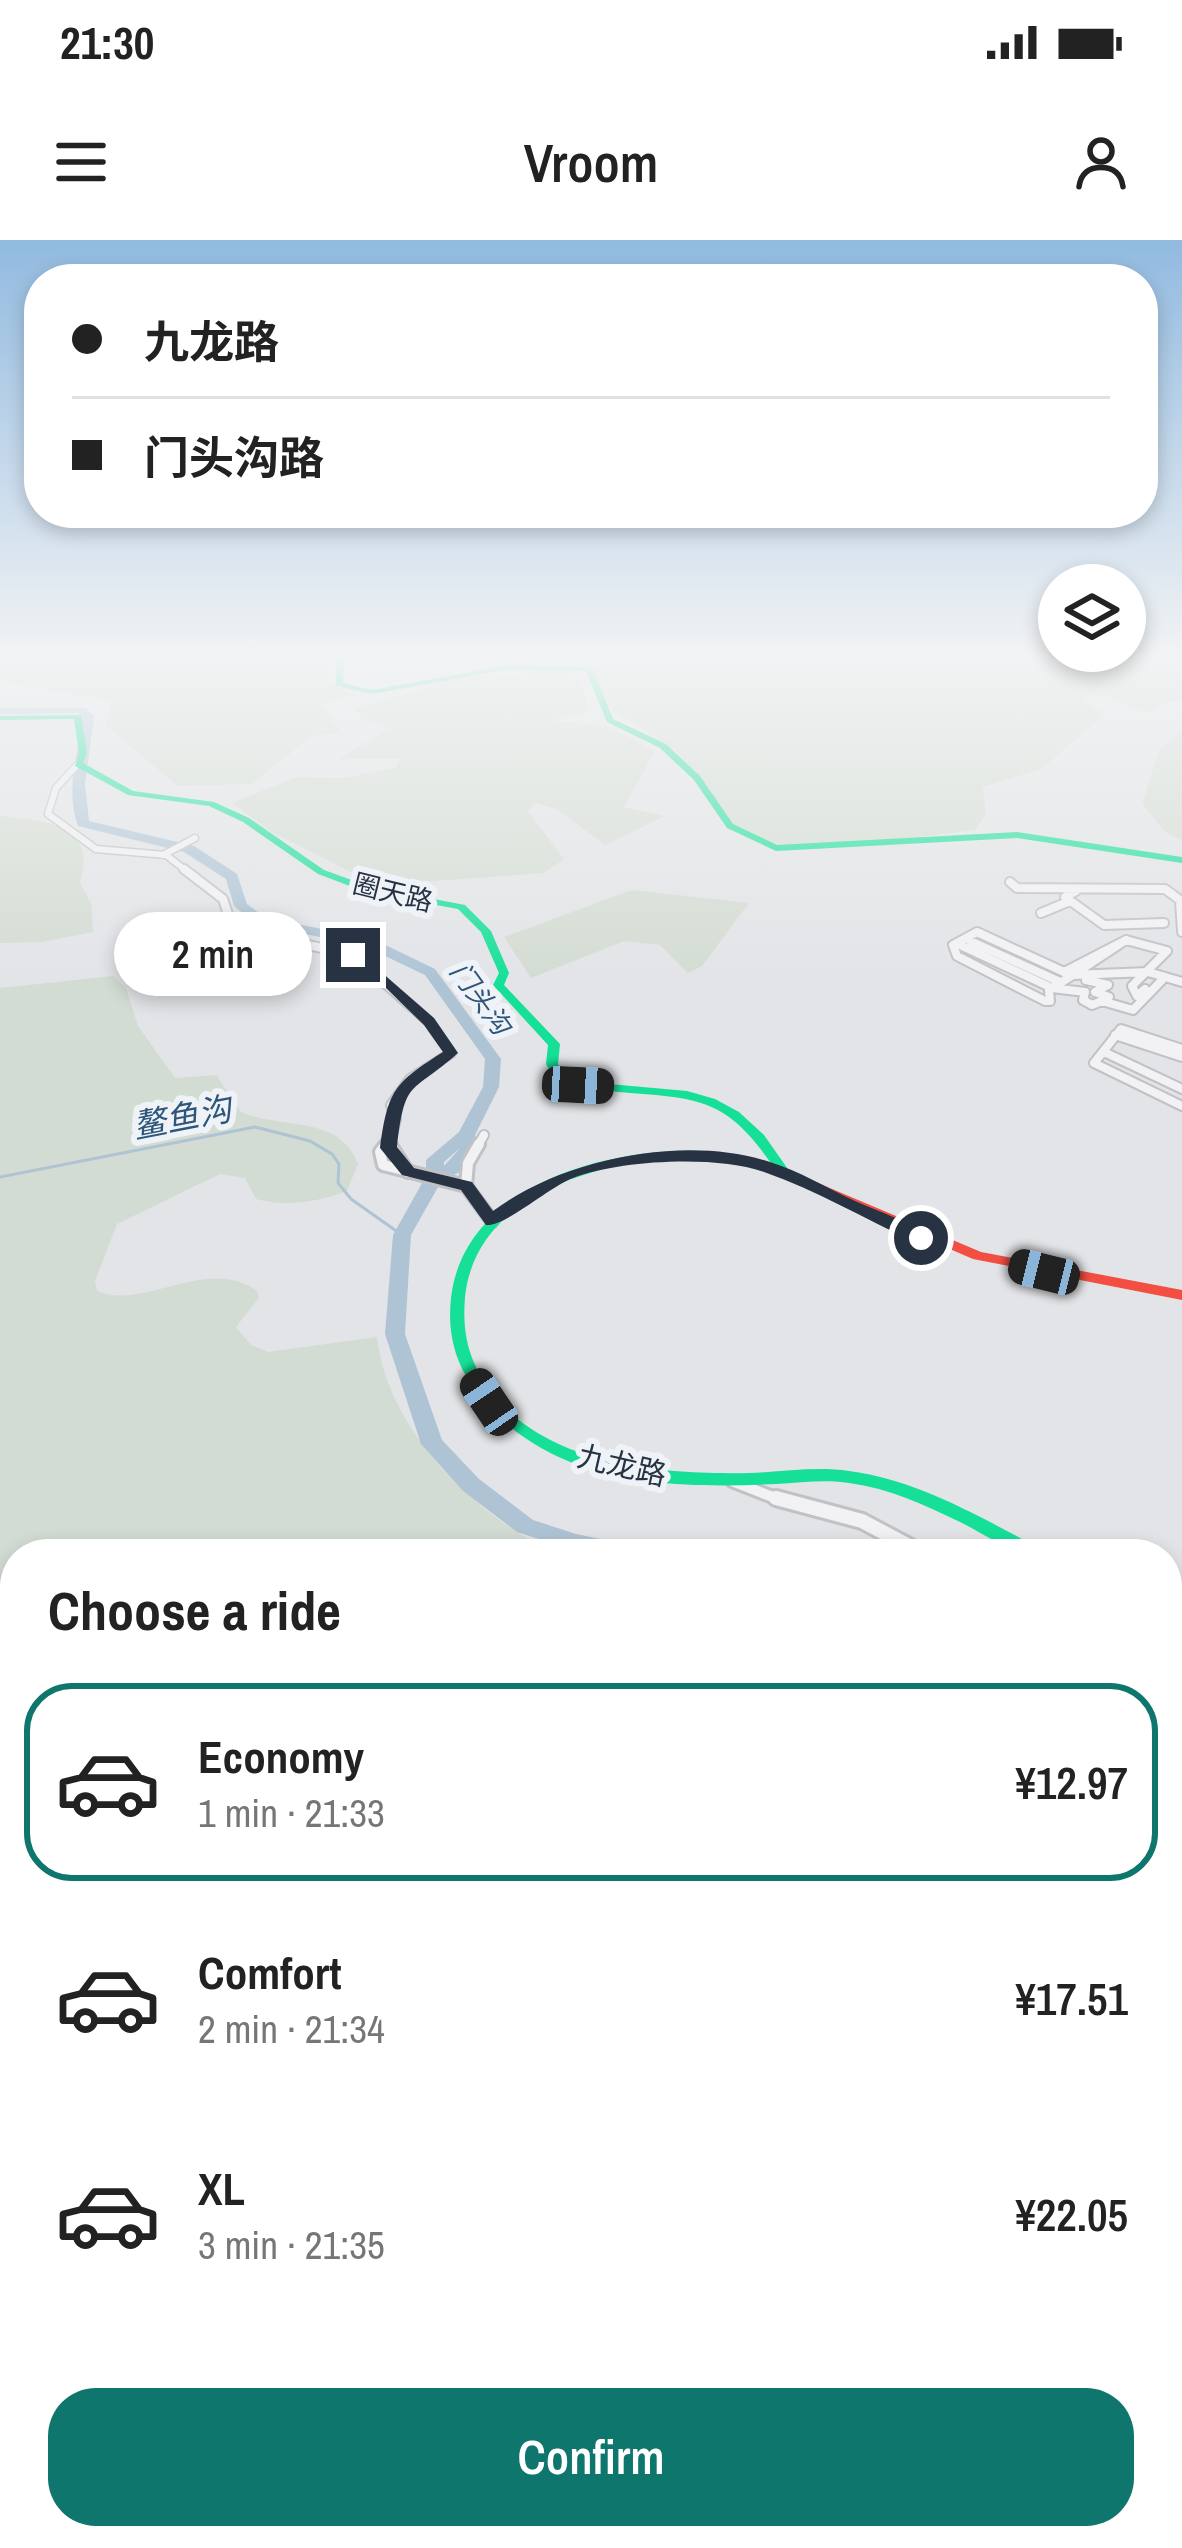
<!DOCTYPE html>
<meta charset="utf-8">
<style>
:root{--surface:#fff;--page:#f6f6f6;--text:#222;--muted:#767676;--line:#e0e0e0;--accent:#0f766e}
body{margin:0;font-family:"Archivo Narrow","Noto Sans SC",sans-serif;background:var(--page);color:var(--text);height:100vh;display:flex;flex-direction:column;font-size:45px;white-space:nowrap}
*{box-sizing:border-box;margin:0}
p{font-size:39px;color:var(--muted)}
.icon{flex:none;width:66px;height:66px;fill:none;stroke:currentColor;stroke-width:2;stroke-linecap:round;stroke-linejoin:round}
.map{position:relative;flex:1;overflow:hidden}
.details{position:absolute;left:0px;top:1299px;width:1182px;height:1011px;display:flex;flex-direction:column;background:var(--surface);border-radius:48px 48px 0 0;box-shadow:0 6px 18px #0003}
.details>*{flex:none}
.banner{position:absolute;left:24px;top:24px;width:1134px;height:264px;border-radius:48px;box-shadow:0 6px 18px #0003;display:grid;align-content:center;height:264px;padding:0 48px;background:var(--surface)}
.buttons{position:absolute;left:1038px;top:324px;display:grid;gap:24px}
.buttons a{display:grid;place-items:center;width:108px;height:108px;border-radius:50%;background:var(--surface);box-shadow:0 6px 18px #0003;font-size:60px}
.end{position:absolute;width:54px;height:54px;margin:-27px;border:15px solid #273343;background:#fff;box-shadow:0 0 0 6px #fff}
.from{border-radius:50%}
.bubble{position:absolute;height:84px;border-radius:42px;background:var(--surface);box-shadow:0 6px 18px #0003;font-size:39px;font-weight:600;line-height:84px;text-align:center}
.car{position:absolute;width:36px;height:72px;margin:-36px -18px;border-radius:15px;box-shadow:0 0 9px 3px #0007;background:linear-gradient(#222 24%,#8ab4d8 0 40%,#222 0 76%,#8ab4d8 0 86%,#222 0)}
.banner b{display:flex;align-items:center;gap:42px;height:114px;font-size:45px}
.banner b+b{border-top:3px solid var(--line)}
.banner i{width:30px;height:30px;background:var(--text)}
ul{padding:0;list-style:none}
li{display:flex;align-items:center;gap:36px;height:198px;margin:0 24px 18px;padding:0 24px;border:6px solid transparent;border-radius:48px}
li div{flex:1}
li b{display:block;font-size:45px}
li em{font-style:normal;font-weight:600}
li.current{border-color:var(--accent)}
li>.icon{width:108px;height:108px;stroke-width:1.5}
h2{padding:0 48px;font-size:54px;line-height:144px}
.action{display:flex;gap:24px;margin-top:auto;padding:24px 48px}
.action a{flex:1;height:138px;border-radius:48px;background:var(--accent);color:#fff;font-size:48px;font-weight:600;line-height:138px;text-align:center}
.status{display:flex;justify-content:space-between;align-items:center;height:84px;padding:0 60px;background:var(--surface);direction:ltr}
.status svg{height:33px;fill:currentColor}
header{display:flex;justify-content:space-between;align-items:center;height:156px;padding:0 48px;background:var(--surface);font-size:54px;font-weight:600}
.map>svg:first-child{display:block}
.green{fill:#d3dcd2}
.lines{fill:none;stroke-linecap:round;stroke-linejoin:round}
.stream{stroke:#aec4d5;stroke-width:3}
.river{fill:#aec4d5;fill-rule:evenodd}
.street-far3-casing{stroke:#c0c2c5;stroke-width:9}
.street-far2-casing{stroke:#c0c2c5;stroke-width:12}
.street-far1-casing{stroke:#c0c2c5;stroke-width:16}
.street-casing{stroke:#c0c2c5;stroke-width:20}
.street-far3{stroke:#f2f2f4;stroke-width:6}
.street-far2{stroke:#f2f2f4;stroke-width:8}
.street-far1{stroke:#f2f2f4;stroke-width:10}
.street{stroke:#f2f2f4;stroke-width:14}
.fast{fill:#16e098;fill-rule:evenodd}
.jam{fill:#f24e42;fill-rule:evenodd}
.route{fill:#273343}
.labels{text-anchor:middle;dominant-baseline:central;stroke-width:12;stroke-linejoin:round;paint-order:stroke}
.far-street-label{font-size:27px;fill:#273343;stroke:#eff3f7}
.far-water-label{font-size:27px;font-style:italic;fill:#2d567a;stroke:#eff3f7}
.street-label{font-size:30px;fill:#273343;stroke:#eff3f7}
.water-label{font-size:33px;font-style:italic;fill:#2d567a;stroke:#eff3f7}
</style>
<div class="status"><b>21:30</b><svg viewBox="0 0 49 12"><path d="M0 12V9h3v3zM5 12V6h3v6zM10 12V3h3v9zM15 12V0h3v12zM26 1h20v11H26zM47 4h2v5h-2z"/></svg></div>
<header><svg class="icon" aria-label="menu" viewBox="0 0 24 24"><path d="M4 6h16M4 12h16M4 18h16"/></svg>Vroom<svg class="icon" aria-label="person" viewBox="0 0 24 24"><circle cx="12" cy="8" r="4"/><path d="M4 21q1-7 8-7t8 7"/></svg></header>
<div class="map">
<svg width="1182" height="2308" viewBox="0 0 1182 2308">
<rect width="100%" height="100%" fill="#e2e4e7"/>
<path class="green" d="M0 418H330L329 444 358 455 321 464 341 492 310 497 252 544 178 546 106 486 112 461 0 441Z
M417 418H1182V460L1159 464 1148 473 1101 455 1083 459 1105 475 1041 529 983 547 986 574 975 590 817 609 766 606 729 584 708 546 676 511 610 468 591 428 560 421 496 427Z
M566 430 578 435 589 471 554 481 607 486 655 511 624 567 665 576 605 605 558 570 536 563 528 571 564 619 543 633 407 643 351 632 272 592 232 563 297 537 344 538 395 528 400 519H339L388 489 362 478 355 469 456 438Z
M1182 491V601L1163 590 1142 563 1160 509Z
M0 576C42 581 99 582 80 642L91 664 93 692 42 702 0 703Z
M632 650 749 663 702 726 688 733 660 705 624 701 531 738 504 697Z
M113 736 126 748 138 786 175 838 216 835 241 872C283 890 339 874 358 924L347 951C318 962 287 967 256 959L245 938 220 934 117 984 95 1041 97 1051C144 1071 207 1015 257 1051L259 1058 236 1087 251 1105 268 1112 377 1097C387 1189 475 1277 558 1314H15V1671L0 1674V748Z
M15 1821V2295H1167V1865L1182 1885V2308H0V1824Z"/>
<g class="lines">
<path class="stream" d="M0 937 255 887 310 901 332 914 339 924 338 943 351 959 402 995"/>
<path class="river" d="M0 468H85L94 476 85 544 89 581 194 606 237 634 247 664 266 678 373 699 435 729 501 819 499 847 475 895 478 909 460 932 442 940 411 995 405 1094 442 1200 479 1239 533 1280 576 1294 625 1304 790 1305 798 1307 802 1314H585L517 1292 463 1251 421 1204 385 1094 393 995 426 936V920L459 892 483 847 485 819 425 735 364 706 256 684 234 666 226 639 184 612 78 586C65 551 78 513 82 477L78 473 0 474ZM460 908 444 926V922Z
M1167 1539 1182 1546V1572L1167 1565Z"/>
<defs>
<path id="street-far3" d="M78 524 56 548 48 574 96 609 166 615 188 632
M163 615 195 598"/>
<path id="street-far2" d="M184 629 223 659 229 677 254 693 353 715 429 782 451 813 410 839 391 865 396 879 389 907
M1010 642 1017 648 1165 649 1180 660 1182 692
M1076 651 1065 657 1104 685 1164 683
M1041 673 1070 661
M1126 700 1167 711 1132 746 1137 756 1145 749
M970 701 1060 742
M962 706 1052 748 1085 752 1083 760 1092 765 1102 761 1133 770 1165 737
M1064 732 1073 735
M1064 732 977 692 953 705 957 716 1045 761H1050L1049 750 1073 735
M1064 732 1126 700 1073 735
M1073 735 1148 732 1182 742
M1086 740 1108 745 1095 752 1109 757
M1115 795 1182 817
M1182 809 1121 789 1094 823 1182 866
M1104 812 1182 849
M384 907 388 901
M477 907 484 895"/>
<path id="street-far1" d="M386 904 380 912 383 925 466 946
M390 904 408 932
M466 946 468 923 479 904
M466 946 492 981
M732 1241 783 1261"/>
<path id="street" d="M776 1258 862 1281 924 1314
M1167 1494 1182 1503"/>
</defs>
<use href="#street-far3" class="street-far3-casing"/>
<use href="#street-far2" class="street-far2-casing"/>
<use href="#street-far1" class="street-far1-casing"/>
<use href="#street" class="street-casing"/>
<use href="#street-far3" class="street-far3"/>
<use href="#street-far2" class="street-far2"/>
<use href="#street-far1" class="street-far1"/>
<use href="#street" class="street"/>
<path class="fast" d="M336 418H344L343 443 372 450 504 426 592 427 613 479 666 504 700 536 733 584 777 605 1017 592 1182 617V623L1017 598 776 611 727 588 694 540 660 508 607 482 586 431 504 430 372 454 336 446Z
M81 475 87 513 83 523 133 551 214 562 249 578 324 630 371 647 465 665 491 691 509 733 504 745 560 804 558 824 564 836 598 843 687 851 715 859 739 872 764 895 790 932 824 947 818 951 813 950C777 935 740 920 700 919 611 916 476 950 465 1057 463 1082 465 1104 476 1127 524 1225 655 1235 749 1233 782 1232 816 1226 849 1231 918 1240 980 1277 1041 1309L1043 1314C1010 1314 990 1297 960 1282 925 1265 888 1248 849 1243 825 1239 801 1243 776 1244 710 1247 641 1247 578 1225 532 1208 491 1179 466 1136 452 1111 448 1086 451 1058 464 945 606 908 702 911 726 912 750 918 773 926 760 908 747 890 729 877 700 856 665 856 630 853 605 851 580 847 556 841L546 824 548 805 493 745 499 733 481 692 458 669 366 652 318 634 243 582 209 566 128 555 75 526 79 513 74 479 0 480V476Z
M1167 1383 1182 1390V1406L1167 1399Z"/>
<path class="jam" d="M818 943 981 1012 1182 1050V1060L973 1019 813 950 812 947Z"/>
</g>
<linearGradient id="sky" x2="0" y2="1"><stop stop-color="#91bae0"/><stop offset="0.56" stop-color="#f2f3f4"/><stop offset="1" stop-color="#f2f3f4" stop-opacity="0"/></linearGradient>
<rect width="1182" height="741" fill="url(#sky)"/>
<path class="route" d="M349 712H358L434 778 458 813C411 855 405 837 397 907L414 928 472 942 493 971C563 919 684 894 770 922 799 931 827 948 855 961 879 972 910 981 930 998L915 1002C865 979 816 950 764 932 716 915 620 920 573 938 549 947 505 987 486 985L461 950 402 935 380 908C388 850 394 843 443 812L424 785Z"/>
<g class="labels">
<g class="far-street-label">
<text transform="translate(393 652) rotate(14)">圈天路</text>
</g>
<g class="far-water-label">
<text transform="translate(481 758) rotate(54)">门头沟</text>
</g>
<g class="street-label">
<text transform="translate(622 1225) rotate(13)">九龙路</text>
</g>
<g class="water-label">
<text transform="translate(182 877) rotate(-11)">鳌鱼沟</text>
</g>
</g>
</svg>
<div class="buttons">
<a><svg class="icon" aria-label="layers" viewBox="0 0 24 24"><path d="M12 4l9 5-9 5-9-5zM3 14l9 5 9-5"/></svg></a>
</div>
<i class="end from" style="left:921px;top:998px"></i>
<i class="end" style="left:353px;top:715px"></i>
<div class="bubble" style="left:114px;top:672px;width:198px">2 min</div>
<i class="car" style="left:578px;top:845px;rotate:93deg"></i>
<i class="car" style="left:1044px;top:1032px;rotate:284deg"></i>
<i class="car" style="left:489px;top:1162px;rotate:326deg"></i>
<div class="banner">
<b><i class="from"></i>九龙路</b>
<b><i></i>门头沟路</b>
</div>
<section class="details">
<h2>Choose a ride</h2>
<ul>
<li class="current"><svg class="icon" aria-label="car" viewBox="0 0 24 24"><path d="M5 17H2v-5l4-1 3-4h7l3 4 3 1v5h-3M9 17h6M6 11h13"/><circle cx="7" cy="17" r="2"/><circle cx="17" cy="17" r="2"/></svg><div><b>Economy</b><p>1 min · 21:33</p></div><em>¥12.97</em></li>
<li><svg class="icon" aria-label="car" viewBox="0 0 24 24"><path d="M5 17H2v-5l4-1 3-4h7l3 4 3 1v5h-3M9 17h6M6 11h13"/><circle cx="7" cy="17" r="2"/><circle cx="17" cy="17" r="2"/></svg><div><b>Comfort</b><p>2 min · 21:34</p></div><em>¥17.51</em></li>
<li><svg class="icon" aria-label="car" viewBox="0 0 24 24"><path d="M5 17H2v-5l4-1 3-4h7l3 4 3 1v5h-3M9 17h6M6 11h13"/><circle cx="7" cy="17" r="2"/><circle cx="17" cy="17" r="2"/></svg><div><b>XL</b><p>3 min · 21:35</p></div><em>¥22.05</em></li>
</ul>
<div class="action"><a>Confirm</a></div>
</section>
</div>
